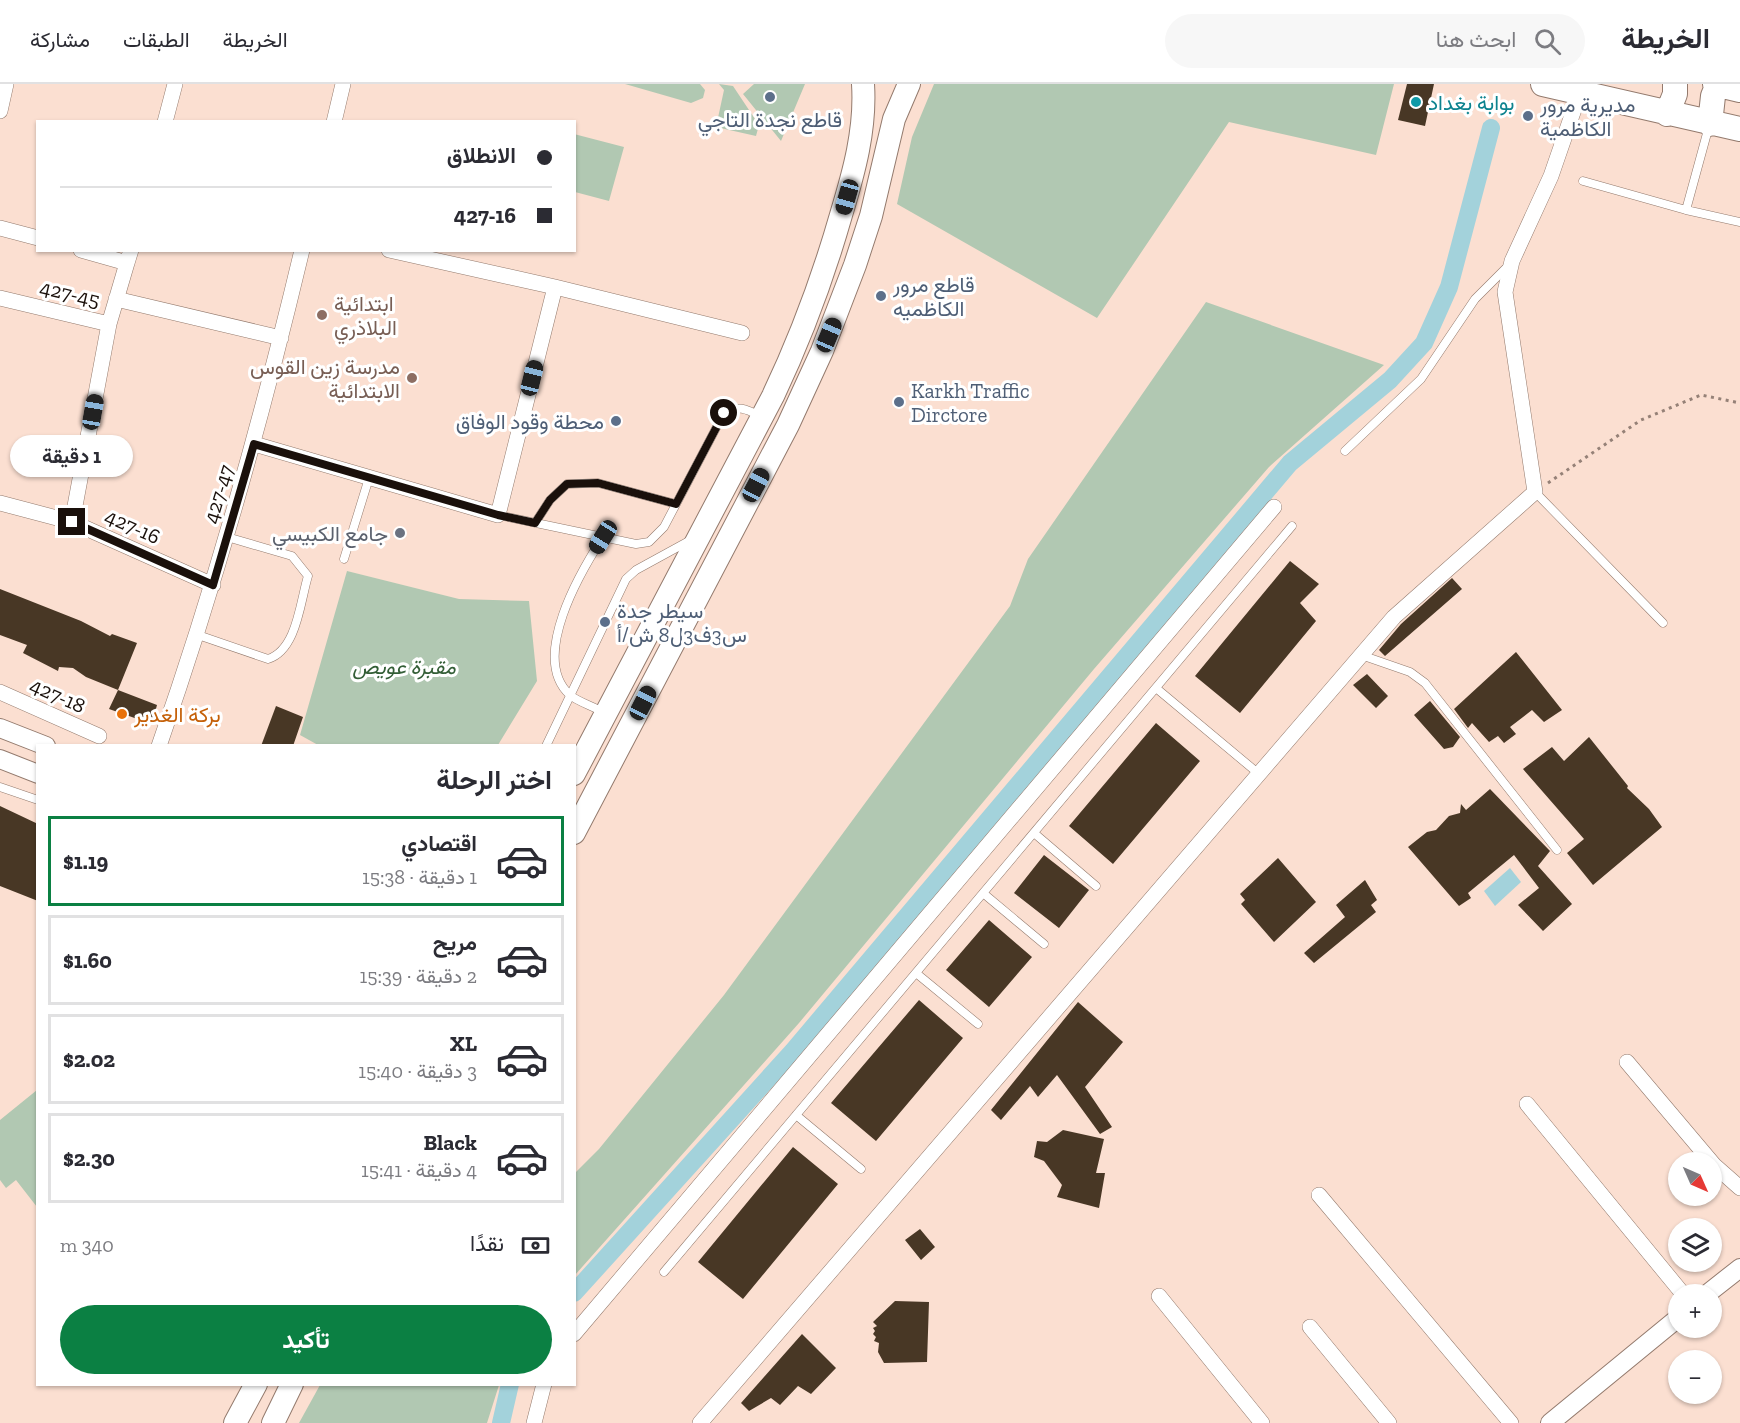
<!DOCTYPE html>
<html lang="ar">
<meta charset="utf-8">
<style>
:root{--surface:#fff;--page:#f7f7f7;--text:#2b2b33;--muted:#7c7c81;--line:#e1e1e2;--accent:#0b8043}
body{margin:0;font-family:"Zilla Slab",Vazirmatn,serif;background:var(--page);color:var(--text);direction:rtl;height:100vh;display:flex;flex-direction:column;font-size:22px;white-space:nowrap}
*{box-sizing:border-box;margin:0}
p{font-size:20px;color:var(--muted)}
.icon{flex:none;width:33px;height:33px;fill:none;stroke:currentColor;stroke-width:2;stroke-linecap:round;stroke-linejoin:round}
.map{position:relative;flex:1;overflow:hidden;direction:ltr}
.panel{position:absolute;left:36px;top:660px;width:540px;height:642px;display:flex;flex-direction:column;background:var(--surface);border-radius:0px;box-shadow:0 2px 4px #0004;direction:rtl}
.panel>*{flex:none}
.guide{position:absolute;left:36px;top:36px;width:540px;height:132px;border-radius:0px;box-shadow:0 2px 4px #0004;direction:rtl;display:grid;align-content:center;height:132px;padding:0 24px;background:var(--surface)}
.needle{width:39px;rotate:135deg}
.controls{position:absolute;left:1668px;top:1068px;display:grid;gap:12px}
.controls a{display:grid;place-items:center;width:54px;height:54px;border-radius:50%;background:var(--surface);box-shadow:0 2px 4px #0004;font-size:30px}
.end{position:absolute;width:27px;height:27px;margin:-14px;border:8px solid #1a100b;background:#fff;box-shadow:0 0 0 3px #fff}
.from{border-radius:50%}
.bubble{position:absolute;height:42px;border-radius:21px;background:var(--surface);box-shadow:0 2px 4px #0004;font-size:20px;font-weight:700;line-height:42px;text-align:center;direction:rtl}
.car{position:absolute;width:18px;height:36px;margin:-18px -9px;border-radius:8px;box-shadow:0 0 4px 2px #0007;background:linear-gradient(#222 24%,#8ab4d8 0 40%,#222 0 76%,#8ab4d8 0 86%,#222 0)}
.guide b{display:flex;align-items:center;gap:21px;height:57px;font-size:22px}
.guide b+b{border-top:2px solid var(--line)}
.guide i{width:15px;height:15px;background:var(--text)}
ul{padding:0;list-style:none}
li{display:flex;align-items:center;gap:18px;height:90px;margin:0 12px 9px;padding:0 12px;border:3px solid var(--line);border-radius:0px}
li div{flex:1}
li b{display:block;font-size:22px}
li em{font-style:normal;font-weight:700}
li.current{border-color:var(--accent)}
li>.icon{width:54px;height:54px;stroke-width:1.5}
h2{padding:0 24px;font-size:27px;line-height:72px}
.pay{display:flex;align-items:center;gap:15px;height:66px;padding:0 24px;font-size:22px}
.pay p{margin-inline-start:auto}
.button{display:flex;gap:12px;margin-top:auto;padding:12px 24px}
.button a{flex:1;height:69px;border-radius:36px;background:var(--accent);color:#fff;font-size:24px;font-weight:700;line-height:69px;text-align:center}
header{display:flex;align-items:center;gap:36px;box-sizing:border-box;height:84px;padding:0 30px;background:var(--surface);border-bottom:2px solid var(--line)}
header strong{font-size:28px}
nav{display:flex;gap:33px;margin-inline-start:auto;font-size:21px}
.search{width:420px;height:54px;background:var(--page);display:flex;align-items:center;gap:15px;box-sizing:border-box;padding:0 21px;border-radius:33px;color:var(--muted);font-size:22px}
.map>svg:first-child{display:block}
.green{fill:#b1c8b2}
.water{fill:#a3d2db}
.lines{fill:none;stroke-linecap:round;stroke-linejoin:round}
.canal{stroke:#a3d2db;stroke-width:18}
.building{fill:#483725}
.service-casing{stroke:#937a6d;stroke-width:9}
.minor-casing{stroke:#937a6d;stroke-width:16}
.tertiary-casing{stroke:#937a6d;stroke-width:20}
.primary-casing{stroke:#937a6d;stroke-width:24}
.trunk-casing{stroke:#937a6d;stroke-width:26}
.path{stroke:#958177;stroke-width:3;stroke-dasharray:3 4.5;stroke-linecap:butt}
.service{stroke:#fff;stroke-width:8}
.minor{stroke:#fff;stroke-width:15}
.tertiary{stroke:#fff;stroke-width:18}
.primary{stroke:#fff;stroke-width:22}
.trunk{stroke:#fff;stroke-width:24}
.route{stroke:#1a100b;stroke-width:8}
.service-dot{fill:#5c6f8a;stroke:#fff;stroke-width:2}
.culture-dot{fill:#0f9aa8;stroke:#fff;stroke-width:2}
.education-dot{fill:#8d6e63;stroke:#fff;stroke-width:2}
.worship-dot{fill:#6b7280;stroke:#fff;stroke-width:2}
.food-dot{fill:#e8710a;stroke:#fff;stroke-width:2}
.labels{text-anchor:middle;dominant-baseline:central;stroke-width:6;stroke-linejoin:round;paint-order:stroke}
.culture-label{font-size:21px;fill:#0d838f;stroke:#fff;text-anchor:start}
.service-label{font-size:21px;fill:#4e5e75;stroke:#fff;text-anchor:start}
.street-label{font-size:21px;fill:#1a100b;stroke:#fff}
.education-label{font-size:21px;fill:#785e54;stroke:#fff;text-anchor:start}
.worship-label{font-size:21px;fill:#5b616d;stroke:#fff;text-anchor:end}
.park-label{font-size:21px;font-style:italic;fill:#335e36;stroke:#fff}
.food-label{font-size:21px;fill:#c56008;stroke:#fff;text-anchor:start}
</style>
<header>
<strong>الخريطة</strong>
<div class="search"><svg class="icon" aria-label="search" viewBox="0 0 24 24"><circle cx="10" cy="10" r="6"/><path d="M15 15l6 6"/></svg>ابحث هنا</div>
<nav><a>الخريطة</a><a>الطبقات</a><a>مشاركة</a></nav>
</header>
<div class="map">
<svg width="1740" height="1339" viewBox="0 0 1740 1339">
<rect width="100%" height="100%" fill="#fbdfd1"/>
<path class="green" d="M625 0H700L705 6 703 14 691 19Z
M719 0 733 2 759 41 756 52 716 43 724 6Z
M754 0H805L781 57 743 10Z
M934 0H1394L1376 71 1229 38 1097 234 897 120 912 53Z
M574 50 624 63 609 117 575 108Z
M1206 218 1384 281 1269 383 1094 585 799 939 575 1191V1089L599 1065 724 911 1010 522 1028 475Z
M347 487 459 515 529 517 537 597 498 661H318L300 651Z
M37 1006V1123L16 1096 6 1104 0 1096V1036Z
M320 1301V1300L499 1301 487 1339H299Z"/>
<path class="water" d="M1510 784 1521 798 1495 822 1484 807Z"/>
<g class="lines">
<path class="canal" d="M574 1209 793 967 1290 379 1390 296 1424 259 1449 203 1491 44
M501 1339 510 1300"/>
</g>
<path class="building" d="M1407 0H1434L1425 42 1398 36Z
M1290 477 1319 500 1300 519 1316 537 1240 629 1195 592Z
M1452 494 1462 505 1385 572 1379 566 1401 540Z
M0 505 81 537 110 552 112 550 137 559 118 606 86 593 73 584 59 583 58 587 23 569 27 561 0 551Z
M1516 568 1562 626 1544 638 1532 626 1510 643 1516 650 1504 659 1498 652 1489 658 1472 639 1468 644 1454 625Z
M1367 590 1388 612 1376 624 1353 601Z
M118 606 157 621 153 636 146 638 109 625Z
M1430 617 1460 653 1453 663 1444 665 1414 631Z
M276 622 303 633 293 662H261Z
M1156 639 1200 677 1113 780 1069 742Z
M1589 653 1628 702 1627 704 1649 725 1662 743 1593 801 1567 769 1584 755 1523 685 1552 663 1564 677Z
M1490 705 1550 767 1538 782 1572 820 1543 847 1518 821 1539 804 1514 771 1468 809 1471 814 1459 822 1408 763 1427 748 1436 746 1449 732 1460 729 1461 720 1466 726Z
M0 722 38 740V817L0 802Z
M1044 771 1089 806 1059 844 1014 809Z
M1278 774 1316 818 1274 858 1241 820 1245 816 1240 810Z
M1365 796 1377 816 1371 821 1376 828 1314 879 1304 869 1345 833 1336 821Z
M989 836 1032 873 989 923 946 886Z
M919 916 963 954 876 1057 831 1019Z
M1078 918 1123 958 1085 1003 1112 1043 1100 1050 1057 991 1038 1013 1030 1002 1001 1036 991 1026Z
M1063 1046 1104 1055 1096 1089H1105L1099 1124 1057 1113 1062 1101 1044 1077 1034 1073 1037 1057 1047 1058Z
M793 1063 838 1100 743 1215 698 1178Z
M920 1145 935 1163 921 1176 905 1156Z
M895 1217 929 1218 927 1278 884 1279 878 1268 879 1259 874 1257 876 1253 873 1250 875 1247 873 1244 877 1242 873 1238Z
M802 1250 836 1284 811 1310 798 1302 780 1321 771 1314 749 1327 741 1319Z"/>
<g class="lines">
<defs>
<path id="service" d="M1583 97 1686 126 1709 42
M1686 126 1740 138
M1345 367 1421 295 1475 215 1509 181
M1535 408 1663 539
M498 431 636 460 649 458 664 443 724 329C739 321 746 325 760 332
M535 439 550 416 567 400 598 399 676 420
M603 453C581 487 529 574 570 611 578 618 593 622 603 628
M344 475 369 394
M198 551 268 575C297 566 300 518 308 492L292 472 227 453
M1361 571 1410 588 1425 599 1557 766
M1156 604 1259 690
M546 662 626 495 636 486 689 457
M0 703 38 716
M1034 749 1096 802
M983 809 1044 860
M916 889 978 940
M796 1031 861 1085
M664 1188 1292 442"/>
<path id="minor" d="M0 27 6 0
M165 38 175 0
M334 38 343 0
M0 144 38 154
M81 166 127 179 131 166
M389 166 555 203 742 249
M0 214 109 240 72 438
M116 215 281 254
M109 240 127 179
M254 360 498 431 555 203
M0 419 72 438 213 501
M0 608 99 652
M159 662C216 499 262 334 302 166
M1627 978 1714 1081 1740 1104
M1527 1020 1683 1210
M1319 1111 1511 1339
M1159 1212 1262 1339
M1310 1243 1389 1339
M574 1250 1274 423
M534 1339 544 1300
M700 1339 1394 533 1535 408 1505 208 1512 177 1551 92 1580 8"/>
<path id="tertiary" d="M0 644 46 662
M0 675 38 690
M1707 1210 1740 1184
M1550 1339 1678 1234"/>
<path id="primary" d="M574 690 773 312C801 253 823 194 841 131 854 88 866 45 863 0
M574 749 788 341 822 267 855 181 871 132 894 35 909 0
M235 1339 256 1300
M273 1339 292 1300"/>
<path id="trunk" d="M1543 0 1740 45
M1715 0 1740 6
M1667 30 1675 10V0
M1710 40 1713 12 1718 0"/>
</defs>
<use href="#service" class="service-casing"/>
<use href="#minor" class="minor-casing"/>
<use href="#tertiary" class="tertiary-casing"/>
<use href="#primary" class="primary-casing"/>
<use href="#trunk" class="trunk-casing"/>
<path class="path" d="M1548 399 1641 336 1701 311 1740 319"/>
<use href="#service" class="service"/>
<use href="#minor" class="minor"/>
<use href="#tertiary" class="tertiary"/>
<use href="#primary" class="primary"/>
<use href="#trunk" class="trunk"/>
</g>
<g class="lines">
<path class="route" d="M72 438 213 501 254 360 498 431 535 439 550 416 567 400 598 399 676 420 724 329"/>
</g>
<g class="service-dot">
<circle cx="770" cy="13" r="6"/>
<circle cx="1528" cy="32" r="6"/>
<circle cx="881" cy="212" r="6"/>
<circle cx="899" cy="318" r="6"/>
<circle cx="616" cy="337" r="6"/>
<circle cx="605" cy="538" r="6"/>
</g>
<circle class="culture-dot" cx="1416" cy="18" r="6"/>
<g class="education-dot">
<circle cx="322" cy="231" r="6"/>
<circle cx="412" cy="294" r="6"/>
</g>
<circle class="worship-dot" cx="400" cy="449" r="6"/>
<circle class="food-dot" cx="122" cy="630" r="6"/>
<g class="labels">
<g class="culture-label">
<text x="1428" y="18">بوابة بغداد</text>
</g>
<g class="service-label">
<text x="1540" y="20">مديرية مرور<tspan x="1540" dy="24">الكاظمية</tspan></text>
<text x="770" y="35" text-anchor="middle">قاطع نجدة التاجي</text>
<text x="893" y="200">قاطع مرور<tspan x="893" dy="24">الكاظميه</tspan></text>
<text x="911" y="306">Karkh Traffic<tspan x="911" dy="24">Dirctore</tspan></text>
<text x="604" y="337" text-anchor="end">محطة وقود الوفاق</text>
<text x="617" y="526">سيطر جدة<tspan x="617" dy="24">س3ف3ل8 ش/أ</tspan></text>
</g>
<g class="street-label">
<text transform="translate(70 209) rotate(13)">427-45</text>
<text transform="translate(218 410) rotate(-73)">427-47</text>
<text transform="translate(133 442) rotate(24)">427-16</text>
<text transform="translate(58 611) rotate(24)">427-18</text>
</g>
<g class="education-label">
<text x="334" y="219">ابتدائية<tspan x="334" dy="24">البلاذري</tspan></text>
<text x="400" y="282" text-anchor="end">مدرسة زين القوس<tspan x="400" dy="24">الابتدائية</tspan></text>
</g>
<g class="worship-label">
<text x="388" y="449">جامع الكبيسي</text>
</g>
<g class="park-label">
<text x="404" y="582">مقبرة عويص</text>
</g>
<g class="food-label">
<text x="134" y="630">بركة الغدير</text>
</g>
</g>
</svg>
<div class="controls">
<a><svg class="needle" viewBox="-14 -14 28 28"><path d="M0-13l5 13h-10z" fill="#e53935"/><path d="M0 13l5-13h-10z" fill="#7c7c81"/></svg></a>
<a><svg class="icon" aria-label="layers" viewBox="0 0 24 24"><path d="M12 4l9 5-9 5-9-5zM3 14l9 5 9-5"/></svg></a>
<a>+</a>
<a>−</a>
</div>
<i class="end from" style="left:724px;top:329px"></i>
<i class="end" style="left:72px;top:438px"></i>
<div class="bubble" style="left:10px;top:351px;width:123px">1 دقيقة</div>
<i class="car" style="left:847px;top:113px;rotate:196deg"></i>
<i class="car" style="left:829px;top:251px;rotate:23deg"></i>
<i class="car" style="left:532px;top:294px;rotate:14deg"></i>
<i class="car" style="left:93px;top:328px;rotate:10deg"></i>
<i class="car" style="left:756px;top:401px;rotate:28deg"></i>
<i class="car" style="left:603px;top:453px;rotate:212deg"></i>
<i class="car" style="left:643px;top:619px;rotate:27deg"></i>
<div class="guide">
<b><i class="from"></i>الانطلاق</b>
<b><i></i>427-16</b>
</div>
<section class="panel">
<h2>اختر الرحلة</h2>
<ul>
<li class="current"><svg class="icon" aria-label="car" viewBox="0 0 24 24"><path d="M5 17H2v-5l4-1 3-4h7l3 4 3 1v5h-3M9 17h6M6 11h13"/><circle cx="7" cy="17" r="2"/><circle cx="17" cy="17" r="2"/></svg><div><b>اقتصادي</b><p>1 دقيقة · 15:38</p></div><em>$1.19</em></li>
<li><svg class="icon" aria-label="car" viewBox="0 0 24 24"><path d="M5 17H2v-5l4-1 3-4h7l3 4 3 1v5h-3M9 17h6M6 11h13"/><circle cx="7" cy="17" r="2"/><circle cx="17" cy="17" r="2"/></svg><div><b>مريح</b><p>2 دقيقة · 15:39</p></div><em>$1.60</em></li>
<li><svg class="icon" aria-label="car" viewBox="0 0 24 24"><path d="M5 17H2v-5l4-1 3-4h7l3 4 3 1v5h-3M9 17h6M6 11h13"/><circle cx="7" cy="17" r="2"/><circle cx="17" cy="17" r="2"/></svg><div><b>XL</b><p>3 دقيقة · 15:40</p></div><em>$2.02</em></li>
<li><svg class="icon" aria-label="car" viewBox="0 0 24 24"><path d="M5 17H2v-5l4-1 3-4h7l3 4 3 1v5h-3M9 17h6M6 11h13"/><circle cx="7" cy="17" r="2"/><circle cx="17" cy="17" r="2"/></svg><div><b>Black</b><p>4 دقيقة · 15:41</p></div><em>$2.30</em></li>
</ul>
<div class="pay"><svg class="icon" aria-label="cash" viewBox="0 0 24 24"><path d="M3 7h18v10H3z"/><circle cx="12" cy="12" r="2"/></svg>نقدًا<p>340 m</p></div>
<div class="button"><a>تأكيد</a></div>
</section>
</div>
